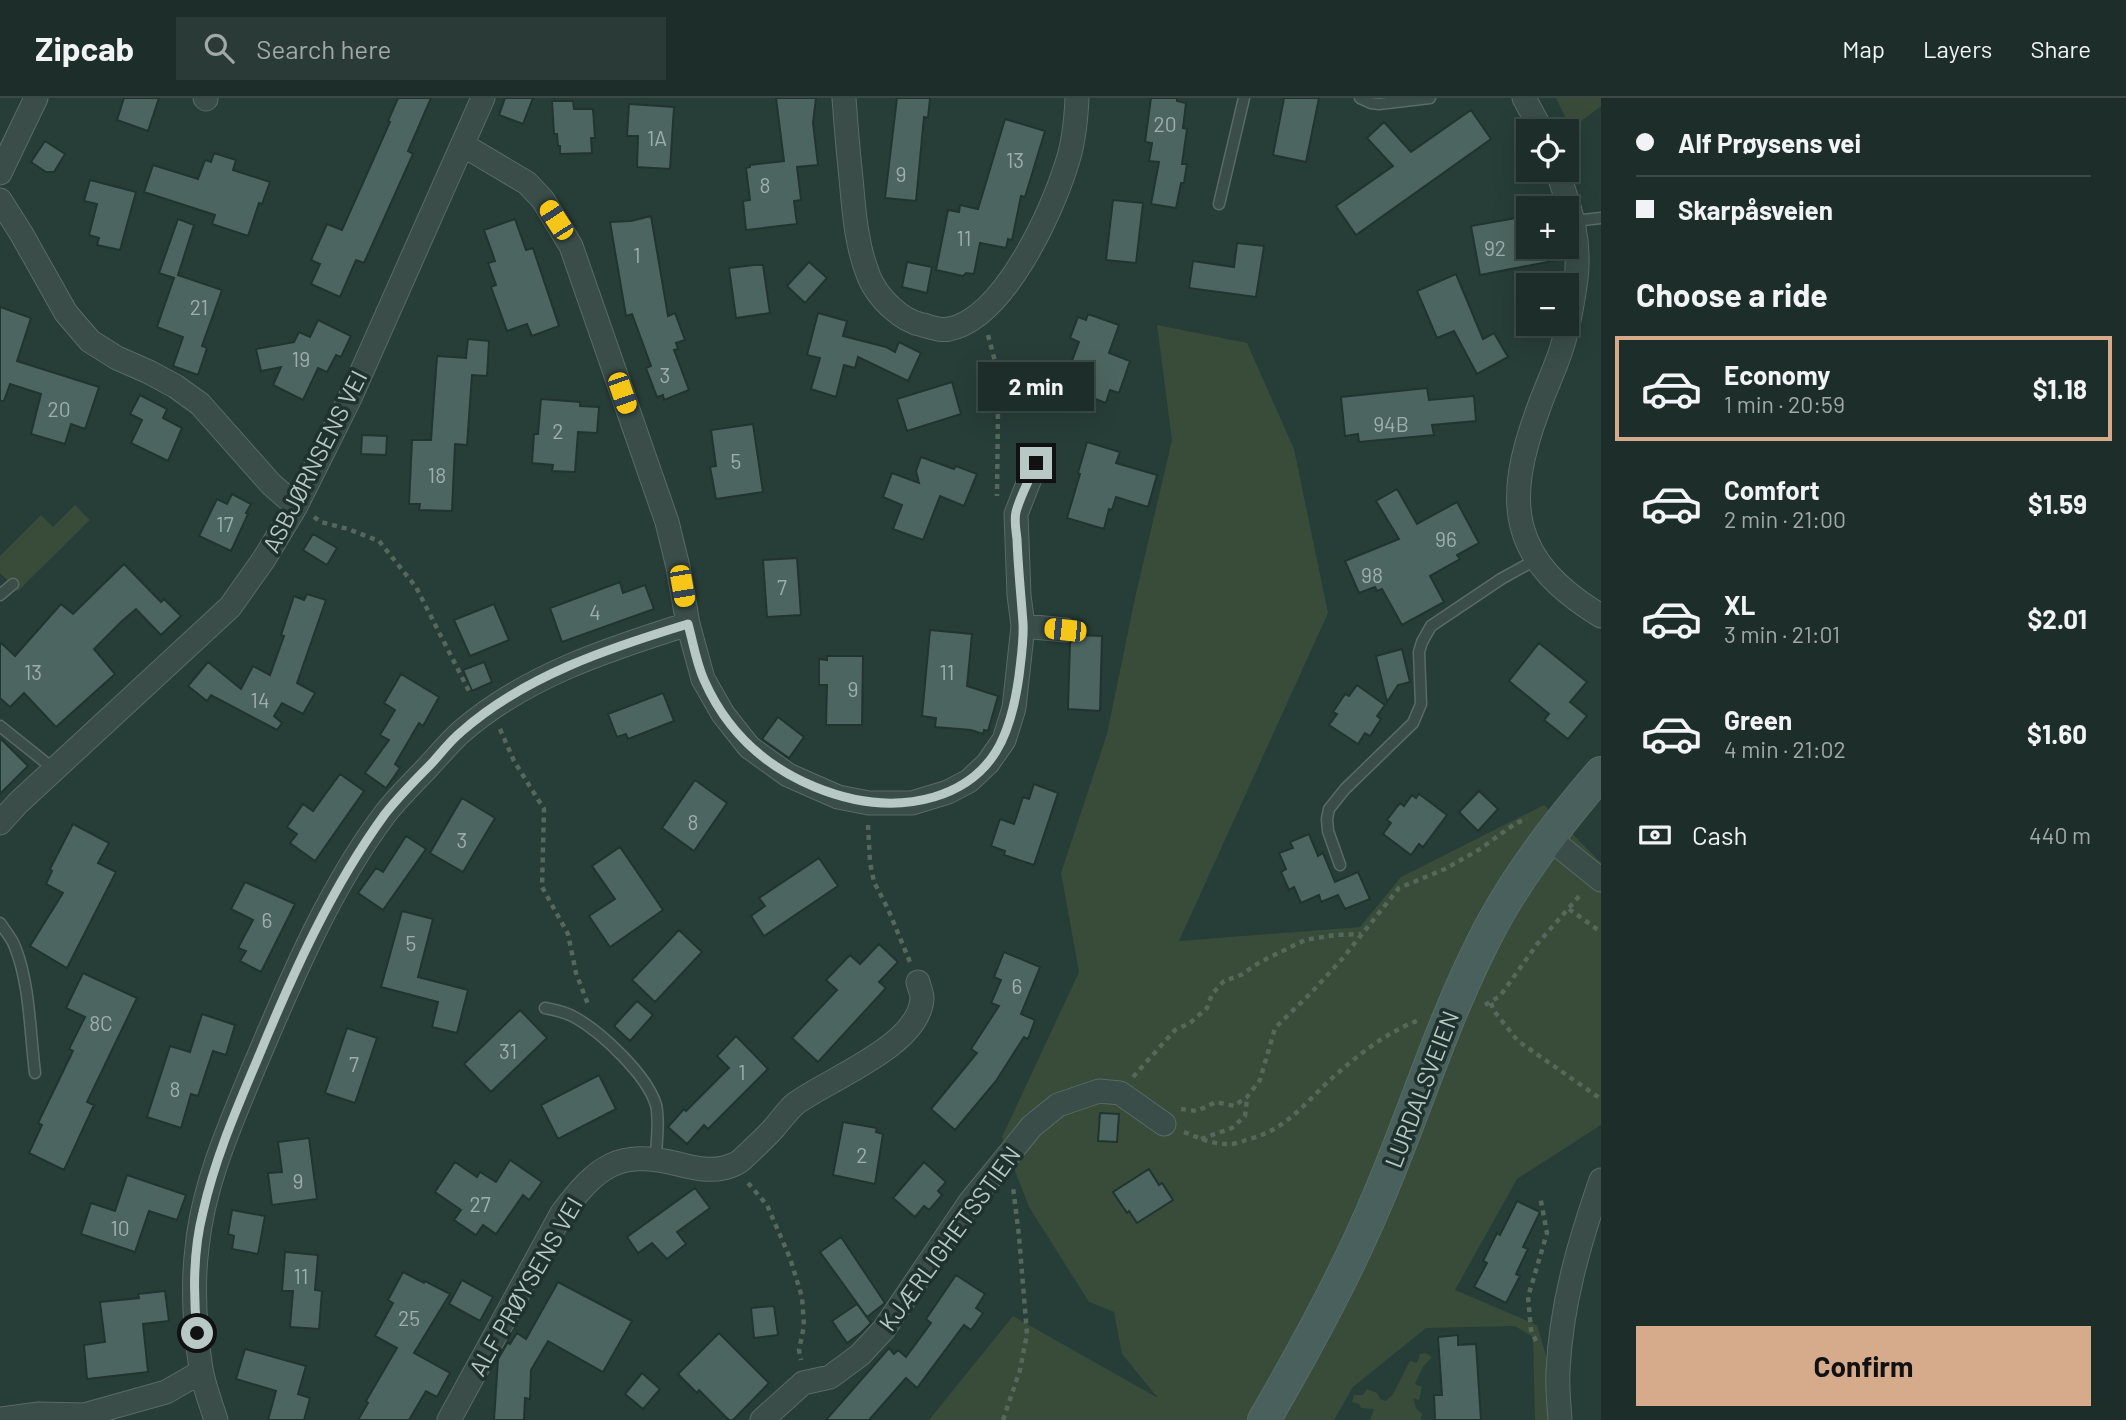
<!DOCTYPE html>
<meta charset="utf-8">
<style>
:root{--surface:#1d2e2a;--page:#2a3a36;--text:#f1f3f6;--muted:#a0a8a8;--line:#3b4a47;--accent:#d6ab8b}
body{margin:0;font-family:Barlow,sans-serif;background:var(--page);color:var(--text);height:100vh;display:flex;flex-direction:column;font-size:26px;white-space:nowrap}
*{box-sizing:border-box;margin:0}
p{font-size:23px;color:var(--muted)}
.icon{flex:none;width:38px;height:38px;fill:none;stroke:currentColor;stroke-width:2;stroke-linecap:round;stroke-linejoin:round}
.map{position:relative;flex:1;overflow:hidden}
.panel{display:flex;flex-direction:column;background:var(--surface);width:525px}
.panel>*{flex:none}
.banner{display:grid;align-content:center;height:154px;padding:0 35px;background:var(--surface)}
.tools{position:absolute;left:1516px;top:21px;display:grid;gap:14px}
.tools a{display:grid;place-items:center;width:63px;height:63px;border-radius:0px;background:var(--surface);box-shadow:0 7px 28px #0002,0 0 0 2px var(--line);font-size:35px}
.end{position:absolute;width:32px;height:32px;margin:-16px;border:9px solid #b7c8c5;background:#111;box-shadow:0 0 0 4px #111}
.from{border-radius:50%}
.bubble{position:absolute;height:49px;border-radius:0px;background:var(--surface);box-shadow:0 7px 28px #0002,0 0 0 2px var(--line);font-size:23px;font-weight:700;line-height:49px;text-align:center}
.car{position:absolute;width:21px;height:42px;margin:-21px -10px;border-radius:9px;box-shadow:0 0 5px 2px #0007;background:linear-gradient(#f5c518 24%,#345 0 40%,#f5c518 0 76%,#345 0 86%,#f5c518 0)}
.banner b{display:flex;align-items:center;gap:24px;height:66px;font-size:26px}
.banner b+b{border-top:2px solid var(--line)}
.banner i{width:18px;height:18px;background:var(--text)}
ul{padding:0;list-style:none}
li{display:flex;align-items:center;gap:21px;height:105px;margin:0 14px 10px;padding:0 21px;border:4px solid transparent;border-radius:0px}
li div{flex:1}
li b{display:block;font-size:26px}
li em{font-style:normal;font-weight:700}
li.current{border-color:var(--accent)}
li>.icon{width:63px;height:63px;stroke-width:1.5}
h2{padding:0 35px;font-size:32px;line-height:84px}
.pay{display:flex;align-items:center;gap:18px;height:77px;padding:0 35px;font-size:26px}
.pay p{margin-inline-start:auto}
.button{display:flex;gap:14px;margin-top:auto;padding:14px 35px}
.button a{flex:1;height:80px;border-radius:0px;background:var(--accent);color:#111;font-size:28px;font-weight:700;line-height:80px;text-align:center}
header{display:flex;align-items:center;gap:42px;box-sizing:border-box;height:98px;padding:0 35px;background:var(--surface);border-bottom:2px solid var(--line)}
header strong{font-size:33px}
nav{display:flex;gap:38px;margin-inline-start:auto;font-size:24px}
.search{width:490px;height:63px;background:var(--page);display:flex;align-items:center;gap:18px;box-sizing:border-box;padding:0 24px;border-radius:0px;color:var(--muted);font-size:26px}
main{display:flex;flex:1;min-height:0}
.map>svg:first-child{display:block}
.green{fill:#384c39}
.building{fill:#4d6560;stroke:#213430;stroke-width:2}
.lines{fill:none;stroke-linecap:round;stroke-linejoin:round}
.service-casing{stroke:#586b67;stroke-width:13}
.minor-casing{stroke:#586b67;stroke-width:25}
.secondary-casing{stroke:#586b67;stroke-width:34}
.path{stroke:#55685b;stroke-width:4.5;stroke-dasharray:5 5;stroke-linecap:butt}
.service{stroke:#3a4d49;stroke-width:10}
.minor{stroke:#3a4d49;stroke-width:23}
.secondary{stroke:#49605c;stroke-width:32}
.route{stroke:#b7c8c5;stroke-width:9}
.labels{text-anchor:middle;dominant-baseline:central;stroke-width:7;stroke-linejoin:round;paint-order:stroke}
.number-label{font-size:21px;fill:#9cafac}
.street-label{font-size:24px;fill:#b7c8c5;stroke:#1f322e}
</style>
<header>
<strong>Zipcab</strong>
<div class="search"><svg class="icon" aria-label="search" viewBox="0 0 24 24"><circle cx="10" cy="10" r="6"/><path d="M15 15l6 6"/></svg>Search here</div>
<nav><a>Map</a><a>Layers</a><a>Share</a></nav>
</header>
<main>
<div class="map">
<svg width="1601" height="1322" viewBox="0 0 1601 1322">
<rect width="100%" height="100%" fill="#273d38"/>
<path class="green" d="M1556 0H1601V8L1571 31Z
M1157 227 1247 245 1294 351 1328 515 1179 843 1360 829 1401 779 1544 707 1601 765V1027L1517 1081 1455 1192 1537 1227 1565 1322H1535L1533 1239 1515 1228 1426 1230 1353 1289 1334 1322H929L1013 1218 1158 1300 1122 1256 1114 1214 1089 1204 1029 1109 1002 1039 1079 874 1061 775 1107 636 1135 500 1172 342Z
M75 407 90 422 18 493 0 475V458L41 417 53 429Z
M1426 1255 1432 1259 1423 1269 1415 1286 1422 1289 1419 1302 1413 1300 1416 1310 1422 1316 1421 1322H1370L1374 1311 1361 1310 1359 1306 1352 1304 1354 1297H1363L1367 1291 1377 1295 1380 1301 1386 1303 1393 1296 1410 1263 1417 1265 1420 1256Z"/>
<path class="building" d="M124 0H159L148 33 117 22Z
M398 0H431L408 53 413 56 364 165 356 162 340 199 311 186 320 166 311 162 327 126 342 132 390 24 388 23Z
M505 0H533L523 26 499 17Z
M776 0H816L813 25 818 67 797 69 801 102 794 103 797 126 746 132 743 103 750 102 746 70 750 69V67L784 63Z
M897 0H930L928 20 924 19 916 103 885 100Z
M1151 0H1177V3L1186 5 1183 30 1187 31 1182 66H1187L1184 85H1181L1176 110 1151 106 1159 64 1149 63 1152 45 1145 44Z
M1284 0H1319L1306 64 1273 57Z
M552 3H573L574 11H593L595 40H591L592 55 560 56V48H558L557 36H554Z
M629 6 674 9 670 71 637 69 638 38H627Z
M1471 12 1491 41 1356 137 1336 108 1393 68 1367 40 1384 24 1411 54Z
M1005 21 1045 33 1025 99 1021 98 1012 142 1008 141 1006 150 980 145 974 176 966 175 963 178 936 172 948 112 959 114 960 107 978 111Z
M45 43 65 56 54 74H46L31 64Z
M214 55 236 62 233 72 270 84 262 106 259 105 248 138 212 126 215 117 144 94 153 67 198 81 205 62 211 64Z
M90 82 136 94 120 152 97 147 99 140 89 137 97 106 84 103Z
M1113 102 1143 105 1136 165 1106 162Z
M651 118 668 218 675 215 685 242 676 245 678 251 674 252 689 292 664 302 663 297 657 299 646 270 651 268 632 216 626 218 610 124 631 123Z
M1528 118V149H1563V161L1480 177 1471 128Z
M178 121 194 127 178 177 222 192 202 248 207 250 198 277 173 268 183 239 157 229 174 180 159 175Z
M515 121 526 152 533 150 559 228 532 238 527 226 507 233 491 189 496 187 488 165 495 163 484 132Z
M1237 145 1264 148 1256 199 1189 190 1193 163 1234 169Z
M809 164 827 180 805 205 787 188Z
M907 164 932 169 927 195 902 189Z
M754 167H763L770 215 736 220 729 170Z
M1456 176 1483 241 1494 235 1508 259 1477 276 1454 233 1437 240 1417 193Z
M0 209 31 220 17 263 99 289 85 331 71 326 65 346 31 336 41 296 10 286 4 303H0Z
M818 215 847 223 843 238 886 249 895 254 899 244 921 255 908 283 858 259 855 270 844 267 836 299 811 291 820 260 807 257Z
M1088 216 1119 227 1109 255 1130 263 1119 295 1110 292 1106 305 1079 295 1084 282 1067 276 1079 244 1070 240 1078 219 1086 222Z
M318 222 351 238 341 259 336 257 327 274 318 270 303 302 273 287 281 269 261 273 256 251 294 244 299 234 310 239Z
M468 241 489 243 487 278 472 277 467 347 455 346 452 413 419 412 420 406H409L412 342H431L437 258 466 260Z
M952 284 961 316 907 333 897 301Z
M1427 290 1429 302 1474 298 1476 323 1432 327 1434 337 1359 344 1358 336 1345 338 1341 299Z
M140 297 167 311 163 320 182 330 168 363 131 345 142 322 130 316Z
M541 301 580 304V308L599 309 597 335 578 334 575 374 552 373 553 367 532 365 534 336H538Z
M753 326 763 394 716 401 710 369 716 368 711 332Z
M362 337 387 338 386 357 361 356Z
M1087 344 1120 354 1116 365 1157 377 1148 409 1116 399 1112 412 1109 411 1104 431 1067 420 1080 376 1078 375Z
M921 359 954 371 956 368 977 376 964 408 940 398 923 442 893 431 902 407 883 399 892 375 919 385 916 373Z
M1397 391 1417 426 1457 404 1479 445 1457 457 1460 461 1430 478 1444 504 1402 527 1382 491 1377 493 1375 489 1359 495 1345 463 1399 441 1376 403Z
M232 396 251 406 246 415 248 416 231 453 199 438 217 401 227 406Z
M313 436 337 450 327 467 303 452Z
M797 460 801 517 767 519 763 462Z
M124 466 161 504 164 501 181 518 161 537 136 511 122 523 94 551 115 576 56 629 24 595 10 609 0 600V544L15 558 61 506 73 516Z
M620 484 623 495 645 487 654 511 562 544 550 510Z
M307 496 326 502 297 585 315 595 303 616 282 605 274 618 282 625 277 632 211 597 207 603 188 588 208 564 241 591 253 568 270 577 284 538 281 537 294 498 304 502Z
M494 506 509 542 470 558 454 522Z
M930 532 972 536 967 588 998 598 988 633 984 632 983 636 971 632 935 629 936 620 922 618Z
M1078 537 1102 538 1100 613 1068 611 1070 545Z
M1539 545 1587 584 1570 604 1587 618 1568 641 1544 622 1549 616 1509 583Z
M1402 551 1410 584 1398 587 1387 604 1376 558Z
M827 558H863L862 627H826L827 587H819V561L827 562Z
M484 564 492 584 472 593 463 572Z
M401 576 439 599 423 628 419 625 395 666 400 670 386 690 365 675 389 642 380 637 395 612 384 605Z
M1357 587 1385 607 1377 618 1381 621 1370 638 1365 635 1358 646 1329 627 1337 616 1333 614 1345 596 1349 598Z
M663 595 674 623 628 641 626 636 617 639 608 616Z
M778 619 804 639 789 660 762 641Z
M0 640 28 668 0 696Z
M340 676 364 693 315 763 290 745 297 736 287 729 303 706 313 713Z
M695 682 727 705 694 753 662 730Z
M1034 686 1058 695 1034 767 1004 757 1005 753 991 748 1000 721 1014 726 1023 699 1029 701Z
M1479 693 1498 711 1478 733 1459 714Z
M1419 696 1447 717 1423 749 1419 746 1411 757 1383 736 1391 725 1387 722 1400 705 1404 708 1412 697 1416 700Z
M462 700 495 720 463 774 430 755Z
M73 726 109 745 98 765 116 774 67 870 30 848 63 795 46 786 52 773 50 771Z
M1309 736 1318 758 1323 755 1335 784 1358 774 1370 801 1345 811 1338 797 1321 804 1319 797 1301 805 1294 789 1289 792 1281 774 1286 771 1279 755 1293 750 1290 744Z
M406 738 426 751 383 812 358 795 376 770 383 774Z
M620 749 663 812 610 849 589 818 615 801 592 768Z
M819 760 838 788 764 838 751 818 765 808 759 800Z
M245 784 295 806 261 874 240 863 246 853 238 850 253 822 231 811Z
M402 813 433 821 418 879 468 892 457 935 432 929 438 904 381 889Z
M679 832 702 854 655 904 632 882Z
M879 846 898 864 879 884 886 890 818 964 792 940 837 892 826 882 850 857 860 866Z
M1004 854 1040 869 1021 916 1035 922 1028 941 1024 939 996 983 955 1032 931 1011 977 955 971 951 999 908 991 905 1001 882 994 879Z
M83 875 137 900 87 1004 94 1007 64 1072 29 1055 42 1027 38 1025 73 953 69 951 85 919 66 910Z
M637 903 653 917 630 943 614 928Z
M520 912 547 940 491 994 464 966Z
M202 916 235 927 226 957 213 953 198 998 191 996 181 1030 147 1019 170 948 190 954Z
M347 930 377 940 355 1005 325 995Z
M736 938 768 971 708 1031 704 1027 687 1046 668 1029 684 1011 686 1013 729 970 717 958Z
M599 977 616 1011 558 1041 541 1007Z
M1100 1015 1119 1016 1117 1044 1098 1043Z
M843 1024 877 1030 876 1034 883 1036 875 1086 833 1077Z
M309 1040 317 1101 272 1107 268 1075 282 1074 278 1044Z
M510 1062 542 1084 529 1102 523 1097 496 1136 483 1127 476 1137 454 1122 461 1112 435 1094 455 1064 477 1079 480 1074 496 1084Z
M924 1064 946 1084 938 1093 942 1097 929 1112 924 1108 915 1119 893 1100Z
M1149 1071 1159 1087 1162 1085 1173 1102 1137 1125 1129 1113 1127 1115 1113 1094Z
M127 1077 186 1097 177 1122 149 1113 135 1154 81 1136 91 1105 115 1113Z
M695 1090 710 1110 677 1134 686 1146 667 1161 652 1145 638 1155 627 1139Z
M1517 1103 1540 1114 1523 1149 1528 1151 1516 1176 1520 1178 1506 1205 1474 1189 1487 1165 1483 1163 1497 1135 1500 1137Z
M232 1112 265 1118 258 1156 232 1151 234 1138 228 1136Z
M841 1139 885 1205 867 1219 820 1154Z
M285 1154 318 1157 315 1192 322 1193 319 1231 290 1229 293 1193H282Z
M403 1174 424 1185 425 1183 450 1196 414 1255 450 1275 437 1299 426 1293 409 1322H358L368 1305 366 1303 397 1250 375 1238 393 1205 388 1202Z
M956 1177 985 1196 976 1210 983 1215 971 1232 964 1227 917 1290 906 1280 869 1322H826L889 1250 894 1256 898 1252 906 1259 931 1225 926 1221Z
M462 1182 493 1199 480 1223 449 1206Z
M558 1184 632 1223 603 1274 548 1243 531 1272 530 1301 525 1300 524 1322H494L498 1261 508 1244 510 1246 517 1235 526 1241Z
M165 1193 169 1223 143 1226 148 1274 87 1281 84 1247 105 1244 100 1204 139 1200 138 1196Z
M857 1206 871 1225 861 1235 847 1245 832 1223Z
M774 1208 778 1237 754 1240 751 1210Z
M719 1235 769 1285 733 1322H729L699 1292 697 1295 678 1276Z
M1458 1237V1247L1476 1246 1481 1322H1435L1434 1297H1442L1438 1239Z
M245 1251 306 1268 298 1296 310 1300 304 1322H268L276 1293 236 1281Z
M642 1275 660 1291 643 1311 625 1296Z"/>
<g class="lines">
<defs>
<path id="service" d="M1360 0 1371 5 1379 6 1430 0
M1219 106 1244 0
M1574 123 1601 120
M0 497 13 486
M0 628 55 672
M1340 767 1328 733 1327 721 1329 711 1345 691 1413 625 1421 606 1419 554 1422 544 1431 528 1501 481 1537 461
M0 825C5 833 12 840 15 849 30 886 30 936 35 975
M545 910C556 912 566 914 576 920 602 935 647 977 656 1007 660 1024 656 1044 656 1061"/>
<path id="minor" d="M205 0 206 1
M844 0C846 27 848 53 851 80 854 113 856 147 869 179 878 200 901 223 923 227 931 229 941 233 949 231 1003 221 1051 116 1066 68 1074 46 1076 23 1077 0
M1524 0 1542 33
M463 47 527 85 543 102 571 148 667 424 678 469 688 526 703 581 723 616 749 649 788 677 838 699 869 705H912L948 694 969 683 988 665 1004 642 1014 610 1023 528 1019 497 1016 416 1036 365
M1557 72C1570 110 1581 140 1576 181 1573 203 1569 228 1562 249 1556 269 1546 289 1539 309 1503 405 1509 462 1601 518
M0 75 36 0
M0 102 21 135 66 215 90 243 117 260 149 274 175 288 200 306 271 386 296 408
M1023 528 1065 532
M0 725 18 705 230 509 264 461 296 408 350 300 483 0
M1549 740 1601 782
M0 1321 39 1316 84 1317 166 1294 201 1274
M216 1322C211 1306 204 1288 201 1271 195 1232 192 1190 197 1150 203 1087 230 1027 254 969 291 882 328 792 385 716 398 699 414 684 428 669 439 657 449 645 461 634 525 578 609 551 688 526
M449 1322 562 1115C597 1069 617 1051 678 1066 697 1071 717 1075 735 1066 741 1064 746 1057 751 1053 759 1045 767 1038 774 1030 781 1022 787 1013 795 1006 828 981 920 948 922 900 922 895 919 889 918 884
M762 1322 803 1285 830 1279 860 1257 884 1231 970 1104 1032 1028 1058 1007 1099 993 1120 995 1164 1026
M1560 1322C1559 1306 1557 1289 1558 1273 1561 1207 1579 1145 1601 1082"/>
<path id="secondary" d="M1264 1322C1306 1250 1346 1177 1378 1100 1414 1016 1441 927 1483 844 1513 783 1556 727 1601 675"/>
</defs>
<use href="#service" class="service-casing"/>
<use href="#minor" class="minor-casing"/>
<use href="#secondary" class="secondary-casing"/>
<path class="path" d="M988 237 996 267 998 311 997 398
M314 419 321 424 348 431 379 443 416 489 471 597
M500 631 514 663 544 711 542 789 568 836 576 875 589 909
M868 727 870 764 874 784 888 811 910 864
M1569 811 1601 834
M1491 905 1494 913 1518 943 1601 1001
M1485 907 1500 898 1538 845 1581 796
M1133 979 1175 932 1190 925 1207 910 1212 896 1224 883 1241 877 1260 864 1305 842 1335 837 1361 836
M1181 1011 1197 1013 1216 1004 1234 1008 1247 999 1260 982 1275 930 1311 895 1342 861 1399 790 1445 771 1480 751 1516 725 1527 721
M1184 1034C1199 1040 1214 1047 1230 1046 1235 1046 1241 1044 1246 1042 1286 1032 1302 1008 1331 981 1358 957 1385 935 1419 922
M1201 1041 1232 1030 1245 1018 1247 1000
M748 1085 767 1107 790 1160 802 1199 804 1228 799 1252 801 1262
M1536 1243 1531 1232 1528 1199 1547 1135 1540 1098
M1003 1322 1020 1272 1027 1236 1019 1138 1013 1089"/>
<use href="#service" class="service"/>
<use href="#minor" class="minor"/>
<use href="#secondary" class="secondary"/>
</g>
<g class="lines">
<path class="route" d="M197 1235C193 1195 193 1153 203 1114 215 1060 237 1010 258 960 293 875 331 790 385 716 399 698 416 681 432 665 441 655 450 643 461 634 524 578 609 550 688 526 693 544 696 564 704 582 727 634 764 668 815 689 854 705 893 711 934 699 994 681 1011 636 1019 578 1021 561 1024 542 1023 525 1021 497 1018 469 1017 441 1016 433 1014 422 1016 414 1020 398 1030 381 1036 365"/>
</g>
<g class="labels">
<g class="number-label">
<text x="1165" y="25">20</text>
<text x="657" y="39">1A</text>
<text x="1015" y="61">13</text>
<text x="901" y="75">9</text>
<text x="765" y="86">8</text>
<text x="964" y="139">11</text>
<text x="1495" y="149">92</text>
<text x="637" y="156">1</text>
<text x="199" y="208">21</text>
<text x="301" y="260">19</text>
<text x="665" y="276">3</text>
<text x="59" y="310">20</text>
<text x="1391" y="325">94B</text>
<text x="558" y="332">2</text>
<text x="736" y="362">5</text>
<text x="437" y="376">18</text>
<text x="225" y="425">17</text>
<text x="1446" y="440">96</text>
<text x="1372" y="476">98</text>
<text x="782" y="488">7</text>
<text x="595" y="513">4</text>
<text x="33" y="573">13</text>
<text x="947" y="573">11</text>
<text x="853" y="590">9</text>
<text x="260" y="601">14</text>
<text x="693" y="723">8</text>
<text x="462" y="741">3</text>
<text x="267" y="821">6</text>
<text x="411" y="844">5</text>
<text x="1017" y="887">6</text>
<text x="101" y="924">8C</text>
<text x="508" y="952">31</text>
<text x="354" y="965">7</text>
<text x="742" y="973">1</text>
<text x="175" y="990">8</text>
<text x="862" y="1056">2</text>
<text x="298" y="1082">9</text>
<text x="480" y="1105">27</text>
<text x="120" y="1129">10</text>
<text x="301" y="1177">11</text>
<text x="409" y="1219">25</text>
</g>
<g class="street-label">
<text transform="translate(314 363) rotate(-63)">ASBJØRNSENS VEI</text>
<text transform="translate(1421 991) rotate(-69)">LURDALSVEIEN</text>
<text transform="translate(949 1140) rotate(-54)">KJÆRLIGHETSSTIEN</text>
<text transform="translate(525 1188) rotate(-60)">ALF PRØYSENS VEI</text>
</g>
</g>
</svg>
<div class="tools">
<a><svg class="icon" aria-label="locate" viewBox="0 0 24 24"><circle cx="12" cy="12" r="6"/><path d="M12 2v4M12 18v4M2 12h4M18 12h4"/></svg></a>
<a>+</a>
<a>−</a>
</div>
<i class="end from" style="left:197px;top:1235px"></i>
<i class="end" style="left:1036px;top:365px"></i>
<div class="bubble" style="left:978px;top:264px;width:116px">2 min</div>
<i class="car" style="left:556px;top:122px;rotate:327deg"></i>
<i class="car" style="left:622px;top:295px;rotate:161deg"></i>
<i class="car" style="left:682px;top:488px;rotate:170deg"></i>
<i class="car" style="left:1065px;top:532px;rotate:276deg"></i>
</div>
<section class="panel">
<div class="banner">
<b><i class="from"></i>Alf Prøysens vei</b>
<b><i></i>Skarpåsveien</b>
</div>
<h2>Choose a ride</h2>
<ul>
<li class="current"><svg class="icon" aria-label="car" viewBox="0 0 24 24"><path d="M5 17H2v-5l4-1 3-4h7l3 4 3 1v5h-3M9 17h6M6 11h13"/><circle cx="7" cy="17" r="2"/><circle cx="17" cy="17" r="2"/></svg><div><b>Economy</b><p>1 min · 20:59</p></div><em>$1.18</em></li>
<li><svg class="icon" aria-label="car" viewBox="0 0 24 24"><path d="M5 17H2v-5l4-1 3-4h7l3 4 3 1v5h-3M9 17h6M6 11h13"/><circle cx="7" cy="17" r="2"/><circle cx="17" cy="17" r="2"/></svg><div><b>Comfort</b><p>2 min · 21:00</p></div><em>$1.59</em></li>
<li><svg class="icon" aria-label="car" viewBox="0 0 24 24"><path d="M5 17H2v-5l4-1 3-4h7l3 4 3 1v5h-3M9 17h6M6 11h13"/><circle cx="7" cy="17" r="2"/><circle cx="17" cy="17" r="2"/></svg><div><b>XL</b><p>3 min · 21:01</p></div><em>$2.01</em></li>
<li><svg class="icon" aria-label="car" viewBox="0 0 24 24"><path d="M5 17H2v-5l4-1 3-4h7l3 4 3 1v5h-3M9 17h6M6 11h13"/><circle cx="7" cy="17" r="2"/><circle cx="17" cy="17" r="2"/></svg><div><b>Green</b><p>4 min · 21:02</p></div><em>$1.60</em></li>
</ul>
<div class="pay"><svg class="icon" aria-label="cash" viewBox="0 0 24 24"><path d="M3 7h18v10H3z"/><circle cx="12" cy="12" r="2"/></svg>Cash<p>440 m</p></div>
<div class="button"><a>Confirm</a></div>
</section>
</main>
